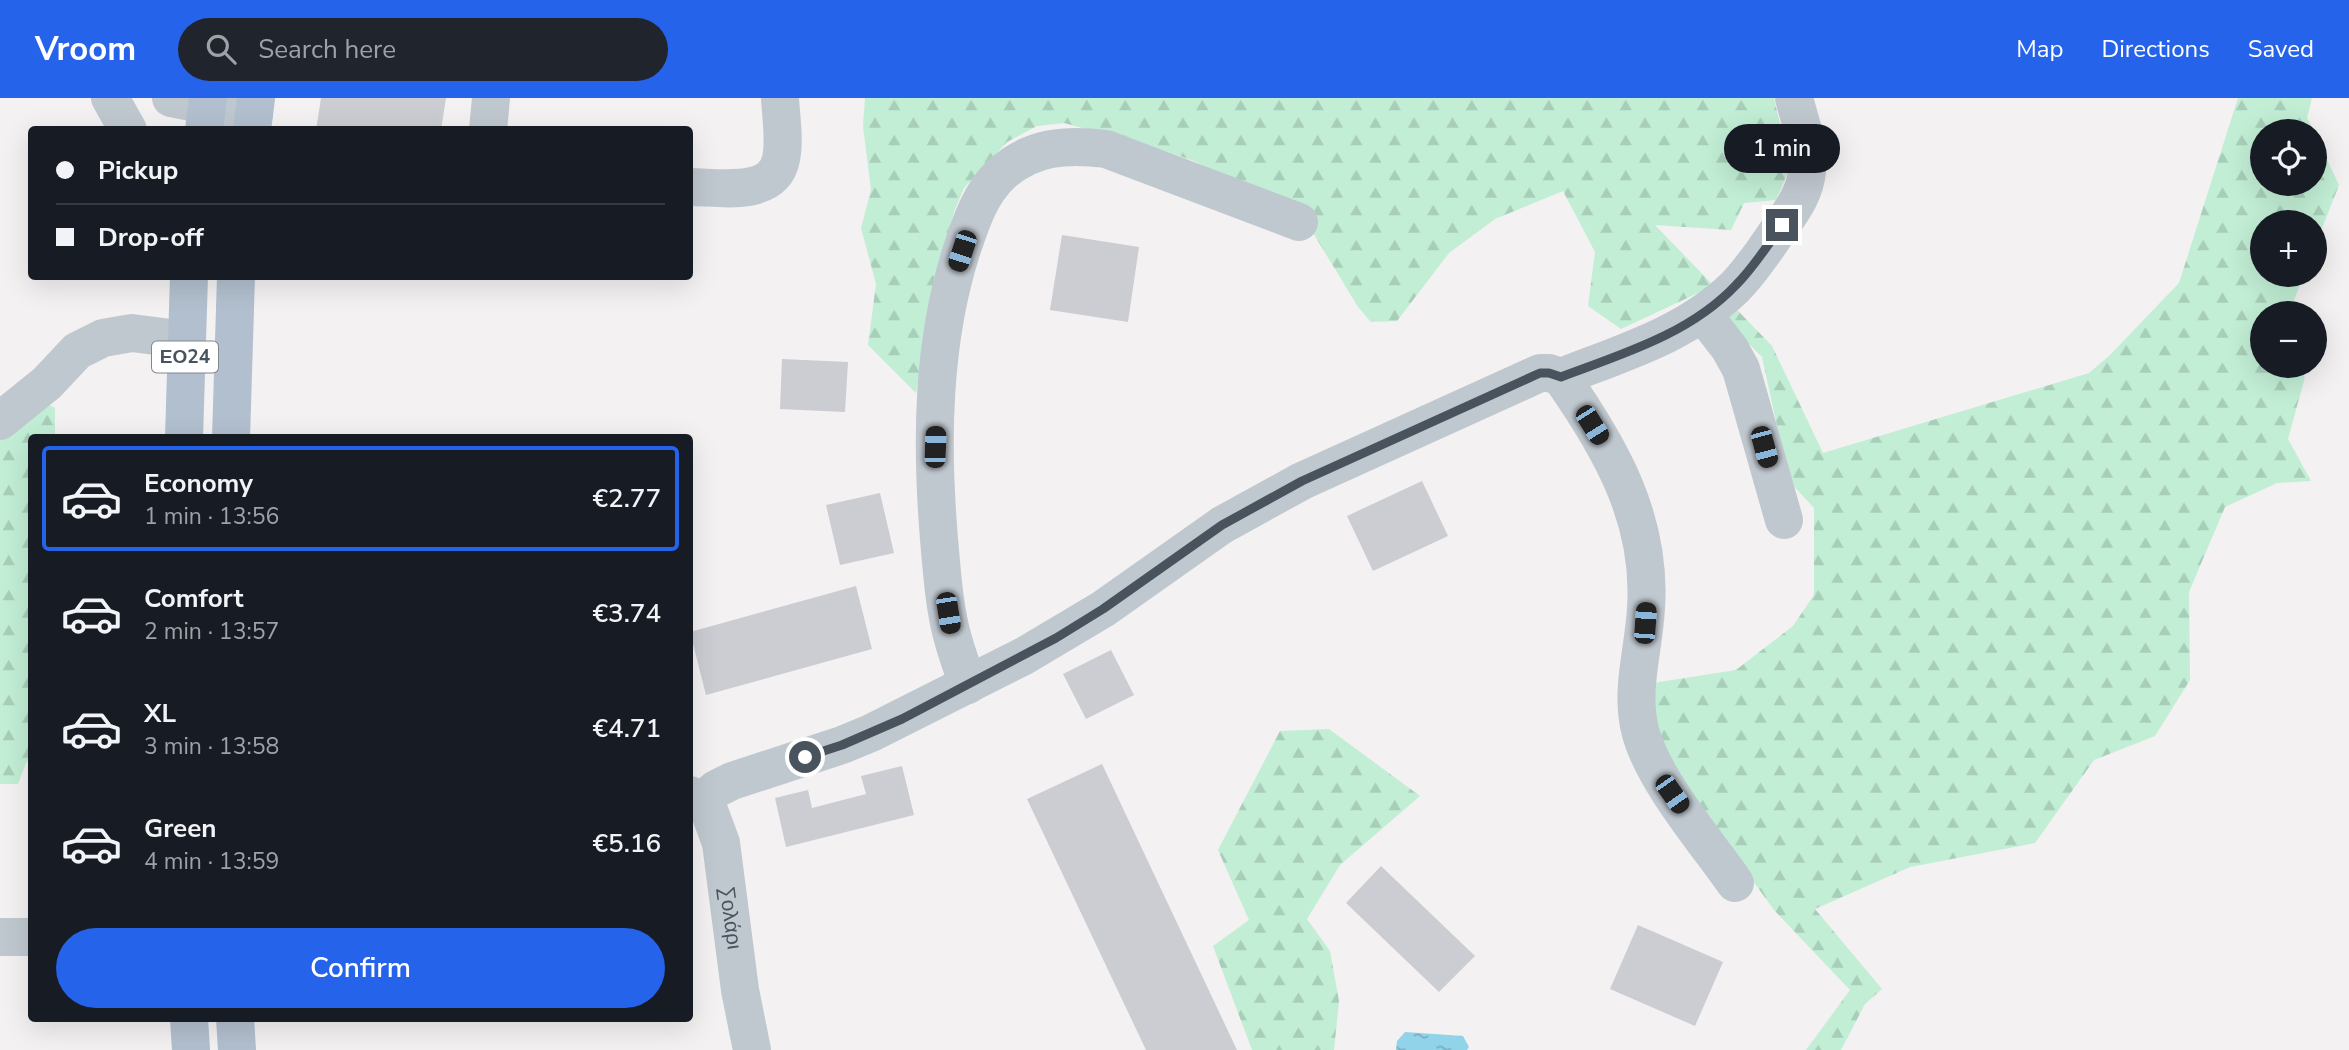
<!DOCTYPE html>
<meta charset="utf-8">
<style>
:root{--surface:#171b24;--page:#20242c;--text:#f1f3f6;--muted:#9ea1a6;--line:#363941;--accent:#2563eb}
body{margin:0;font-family:"Nunito Sans",sans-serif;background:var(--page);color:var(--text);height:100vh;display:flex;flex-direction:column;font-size:26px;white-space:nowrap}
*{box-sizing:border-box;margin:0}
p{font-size:23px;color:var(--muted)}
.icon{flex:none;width:38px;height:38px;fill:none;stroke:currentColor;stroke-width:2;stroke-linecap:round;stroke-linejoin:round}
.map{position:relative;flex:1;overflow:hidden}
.details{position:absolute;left:28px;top:336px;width:665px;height:588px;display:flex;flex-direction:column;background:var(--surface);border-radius:7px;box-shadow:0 7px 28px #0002}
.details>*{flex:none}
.top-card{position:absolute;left:28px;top:28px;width:665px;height:154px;border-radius:7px;box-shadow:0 7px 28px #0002;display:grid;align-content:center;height:154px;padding:0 28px;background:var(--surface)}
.controls{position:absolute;left:2250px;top:21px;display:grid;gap:14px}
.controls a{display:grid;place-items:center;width:77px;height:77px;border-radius:50%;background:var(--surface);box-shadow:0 7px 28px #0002;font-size:35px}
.end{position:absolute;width:32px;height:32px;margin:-16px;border:9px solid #49535e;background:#fff;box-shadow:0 0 0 4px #fff}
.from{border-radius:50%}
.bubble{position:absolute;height:49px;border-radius:24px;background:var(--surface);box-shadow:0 7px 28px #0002;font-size:23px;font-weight:600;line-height:49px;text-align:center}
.car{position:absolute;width:21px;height:42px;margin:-21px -10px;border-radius:9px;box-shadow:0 0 5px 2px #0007;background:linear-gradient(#222 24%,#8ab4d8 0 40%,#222 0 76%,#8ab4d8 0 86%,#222 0)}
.top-card b{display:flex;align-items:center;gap:24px;height:66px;font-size:26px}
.top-card b+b{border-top:2px solid var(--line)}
.top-card i{width:18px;height:18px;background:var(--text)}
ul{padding:12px 0 0;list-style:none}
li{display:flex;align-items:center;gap:21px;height:105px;margin:0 14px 10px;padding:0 14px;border:4px solid transparent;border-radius:7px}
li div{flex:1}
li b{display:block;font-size:26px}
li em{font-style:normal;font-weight:600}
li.current{border-color:var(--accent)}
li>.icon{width:63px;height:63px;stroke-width:1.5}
.cta{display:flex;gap:14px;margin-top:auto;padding:14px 28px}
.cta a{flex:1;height:80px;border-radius:42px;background:var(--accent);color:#fff;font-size:28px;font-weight:600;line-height:80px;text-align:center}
header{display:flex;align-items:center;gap:42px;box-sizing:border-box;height:98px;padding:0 35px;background:var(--accent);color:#fff}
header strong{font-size:33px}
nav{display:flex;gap:38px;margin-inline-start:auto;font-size:24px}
.search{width:490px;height:63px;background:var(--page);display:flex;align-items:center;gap:18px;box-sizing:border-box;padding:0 24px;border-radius:38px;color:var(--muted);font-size:26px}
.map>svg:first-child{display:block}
.forest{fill:url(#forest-firs)}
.water{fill:url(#water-ripples)}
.building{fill:#cbcdd3}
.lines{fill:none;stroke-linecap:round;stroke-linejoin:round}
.minor{stroke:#c0c8cf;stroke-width:38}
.major{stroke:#b2bfce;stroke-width:38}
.route{stroke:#49535e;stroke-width:9}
.labels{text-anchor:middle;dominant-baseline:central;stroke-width:5;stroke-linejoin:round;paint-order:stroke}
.shield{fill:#fff;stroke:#80878e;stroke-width:2}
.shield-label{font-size:19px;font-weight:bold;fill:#49535e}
.street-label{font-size:21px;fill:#49535e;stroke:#fff}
</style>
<header>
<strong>Vroom</strong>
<div class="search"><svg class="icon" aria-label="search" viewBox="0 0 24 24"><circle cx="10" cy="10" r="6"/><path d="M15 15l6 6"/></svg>Search here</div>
<nav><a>Map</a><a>Directions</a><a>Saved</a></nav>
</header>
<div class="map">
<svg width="2349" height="952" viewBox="0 0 2349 952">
<defs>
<pattern id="forest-firs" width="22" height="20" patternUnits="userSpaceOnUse" patternTransform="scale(1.75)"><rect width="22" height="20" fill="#c2eed5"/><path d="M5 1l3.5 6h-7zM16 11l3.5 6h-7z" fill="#a8ceb9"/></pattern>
<pattern id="water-ripples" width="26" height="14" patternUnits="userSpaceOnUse" patternTransform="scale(1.75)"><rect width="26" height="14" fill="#91d3e9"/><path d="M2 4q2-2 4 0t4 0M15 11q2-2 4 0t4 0" fill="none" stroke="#78aec0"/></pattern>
</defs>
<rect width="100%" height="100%" fill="#f3f1f1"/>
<path class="forest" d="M865 0H1774L1790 69 1776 102 1744 105 1731 132 1655 127 1772 248 1823 355 2089 275 2110 257 2179 185 2238 0H2312L2307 20 2314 33H2263V86H2315V37L2339 87 2315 148V124H2263V177H2304L2289 215H2263V268H2295L2305 279 2288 341 2311 383 2277 385 2225 409 2189 494 2190 582 2155 638 2094 662 2035 745 1910 769 1815 811 1882 891 1865 906 1841 952H1806L1850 892 1774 812 1688 693 1655 633 1653 585 1736 572 1793 528 1814 497V410L1789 383 1762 259 1698 195 1621 231 1588 208 1595 154 1563 93 1495 121 1449 155 1397 223 1371 224 1358 209 1301 115 1194 63 1159 51 1064 25 1037 28 1007 44 964 90 954 114 936 190 916 295 868 247 876 186 861 130 871 92 863 28Z
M42 303 55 310V339L32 340 31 661 26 665 18 686H0V337Z
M1329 631 1420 698 1340 767 1307 821 1330 853 1339 903 1334 952H1252L1213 848 1249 822 1218 752 1280 633Z"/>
<path class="water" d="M1405 934 1463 938 1469 949 1467 952H1396L1397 943Z"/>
<path class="building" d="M321 0H446L441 32H316Z
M1062 137 1139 149 1128 224 1050 212Z
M782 261 848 264 845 314 780 311Z
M1422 383 1448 438 1373 473 1347 418Z
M880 395 894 455 840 467 826 407Z
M856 488 872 551 706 597 690 534Z
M1111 552 1134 597 1086 621 1063 576Z
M1102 666 1237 952H1146L1027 701Z
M902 668 914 717 786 749 775 700 808 692 812 710 866 696 861 678Z
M1381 768 1475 858 1439 894 1346 805Z
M1638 827 1723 864 1695 928 1610 891Z"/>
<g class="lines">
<g class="minor">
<path d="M110 0 128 32"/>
<path d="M171 0 254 16"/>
<path d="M488 32 491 0"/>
<path d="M690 89C718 89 773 100 781 61 785 42 781 19 780 0"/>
<path d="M1703 216 1730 251 1741 271 1784 422"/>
<path d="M1561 279C1622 255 1687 236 1735 189 1751 173 1764 153 1777 134 1790 115 1805 97 1807 73 1810 49 1800 23 1794 0"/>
<path d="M0 323 47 285 77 253 103 240 132 235 186 242"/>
<path d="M968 587C963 572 957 556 953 541 944 509 942 474 939 441 931 344 932 244 962 151 971 124 980 96 1001 76 1032 48 1067 46 1106 51L1299 124"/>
<path id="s1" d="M690 697 701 704 710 715 721 745 740 892 752 952"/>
<path d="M701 704 716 691 732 683 842 647 871 635 1024 558 1103 511 1222 427 1302 383 1540 275H1549L1561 279C1610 349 1652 421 1646 510 1644 551 1630 591 1640 632 1652 681 1705 742 1735 785"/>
<path d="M0 839H32"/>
</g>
<path class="major" d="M204 32 208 0
M252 32 256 0
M184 340 189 178
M231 340 236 178
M189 920 191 952
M235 920 237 952"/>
</g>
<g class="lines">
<path class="route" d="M805 659 842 647 902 621 1056 540 1103 511 1222 427 1302 383 1540 275H1549L1561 279C1622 256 1690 236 1736 187 1754 169 1767 148 1782 127"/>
</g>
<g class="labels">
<rect class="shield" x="152" y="243.5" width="66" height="31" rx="5"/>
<g class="shield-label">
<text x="185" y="259">ΕΟ24</text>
</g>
<g class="street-label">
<text stroke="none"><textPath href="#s1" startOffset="135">Σολάρι</textPath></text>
</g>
</g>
</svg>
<div class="controls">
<a><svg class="icon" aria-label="locate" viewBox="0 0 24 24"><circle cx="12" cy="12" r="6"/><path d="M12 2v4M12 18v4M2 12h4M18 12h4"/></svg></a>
<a>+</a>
<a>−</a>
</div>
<i class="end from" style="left:805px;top:659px"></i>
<i class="end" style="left:1782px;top:127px"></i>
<div class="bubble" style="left:1724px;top:26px;width:116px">1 min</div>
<i class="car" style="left:962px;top:153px;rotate:198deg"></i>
<i class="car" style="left:1592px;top:327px;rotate:148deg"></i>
<i class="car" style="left:935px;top:349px;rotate:2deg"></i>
<i class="car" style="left:1764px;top:349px;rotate:165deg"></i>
<i class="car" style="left:948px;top:515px;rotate:171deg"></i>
<i class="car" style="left:1645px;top:525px;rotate:4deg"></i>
<i class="car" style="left:1672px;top:696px;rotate:145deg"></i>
<div class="top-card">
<b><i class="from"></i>Pickup</b>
<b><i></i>Drop-off</b>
</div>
<section class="details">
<ul>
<li class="current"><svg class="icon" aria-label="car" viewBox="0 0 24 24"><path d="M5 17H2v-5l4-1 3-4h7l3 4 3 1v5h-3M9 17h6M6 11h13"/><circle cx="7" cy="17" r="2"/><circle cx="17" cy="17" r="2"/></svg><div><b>Economy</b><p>1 min · 13:56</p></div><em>€2.77</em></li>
<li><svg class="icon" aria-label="car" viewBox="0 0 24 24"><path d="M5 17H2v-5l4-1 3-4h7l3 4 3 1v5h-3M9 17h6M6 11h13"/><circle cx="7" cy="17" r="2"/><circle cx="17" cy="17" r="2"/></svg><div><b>Comfort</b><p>2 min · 13:57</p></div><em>€3.74</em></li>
<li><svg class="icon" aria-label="car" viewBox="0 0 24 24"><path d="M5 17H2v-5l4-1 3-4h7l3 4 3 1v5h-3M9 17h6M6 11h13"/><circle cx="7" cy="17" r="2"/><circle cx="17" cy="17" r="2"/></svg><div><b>XL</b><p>3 min · 13:58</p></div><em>€4.71</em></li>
<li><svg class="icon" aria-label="car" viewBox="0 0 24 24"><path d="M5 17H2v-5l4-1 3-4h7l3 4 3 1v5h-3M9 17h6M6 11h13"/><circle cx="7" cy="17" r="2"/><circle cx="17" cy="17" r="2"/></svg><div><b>Green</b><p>4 min · 13:59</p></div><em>€5.16</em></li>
</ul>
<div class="cta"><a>Confirm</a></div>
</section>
</div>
